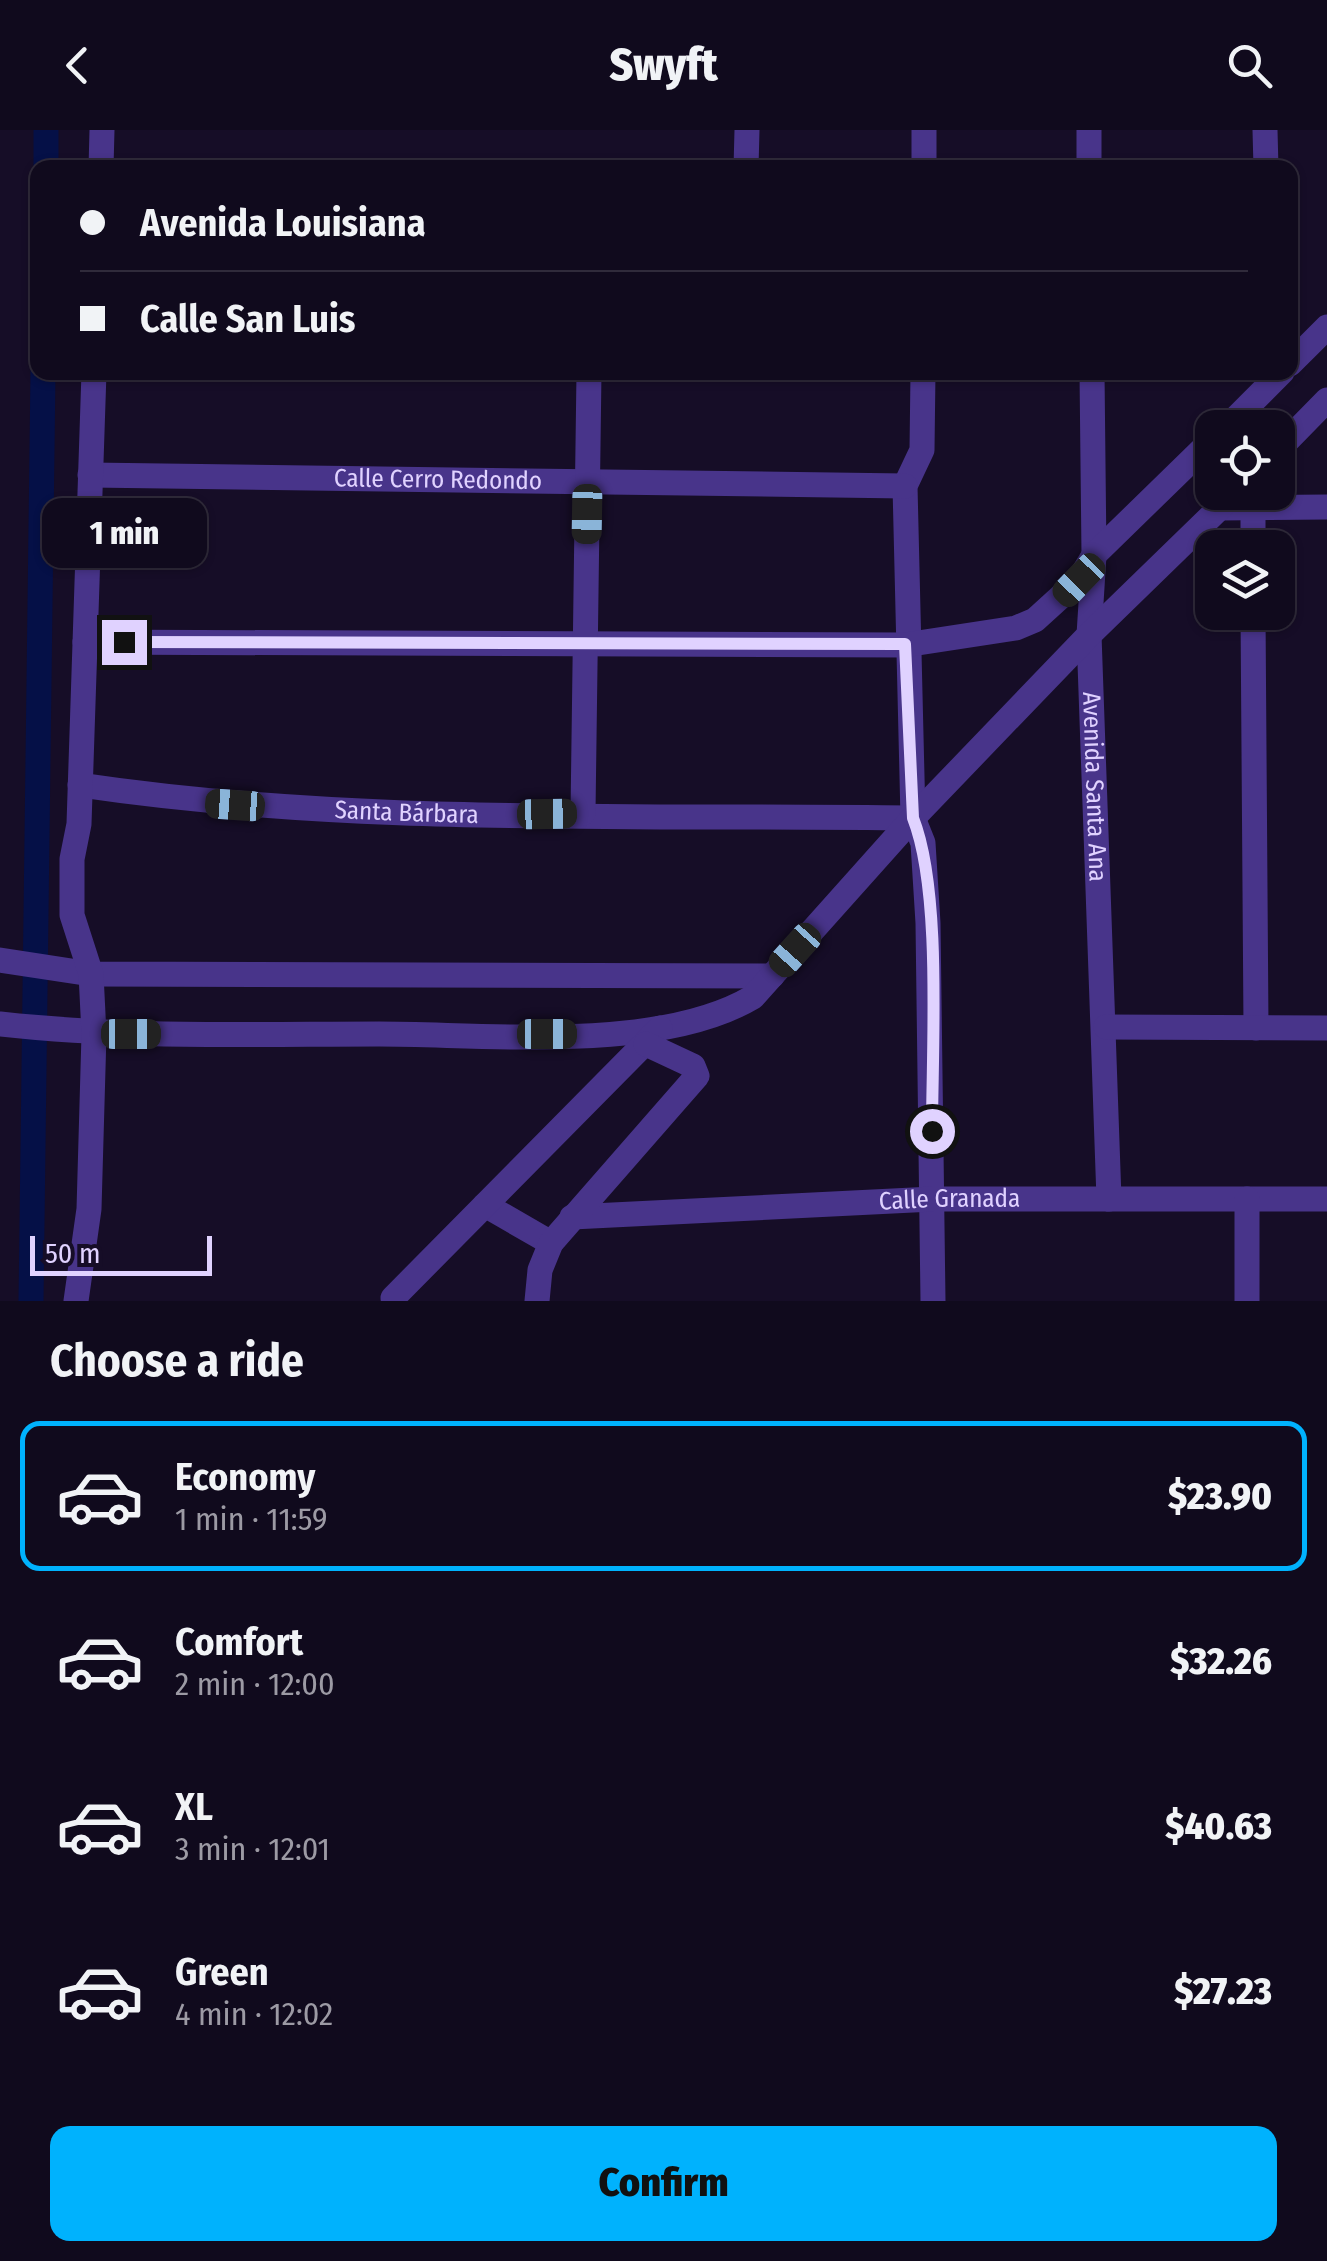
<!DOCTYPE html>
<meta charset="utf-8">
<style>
:root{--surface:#100a1d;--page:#191326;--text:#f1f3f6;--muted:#9c9aa4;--line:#302b3b;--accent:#00b2fd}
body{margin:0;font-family:"Fira Sans Condensed",sans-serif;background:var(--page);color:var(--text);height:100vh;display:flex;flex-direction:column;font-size:38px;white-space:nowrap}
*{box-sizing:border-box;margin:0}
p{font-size:32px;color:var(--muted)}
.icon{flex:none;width:55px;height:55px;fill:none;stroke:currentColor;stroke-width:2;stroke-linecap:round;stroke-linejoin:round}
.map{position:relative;height:1171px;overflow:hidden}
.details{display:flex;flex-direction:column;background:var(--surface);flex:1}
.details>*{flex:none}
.banner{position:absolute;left:30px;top:30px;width:1268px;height:220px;border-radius:20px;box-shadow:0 2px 8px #0004,0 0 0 2px var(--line);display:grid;align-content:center;height:220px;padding:0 50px;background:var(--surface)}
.controls{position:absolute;left:1195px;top:280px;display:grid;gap:20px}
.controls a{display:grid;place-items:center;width:100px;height:100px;border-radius:20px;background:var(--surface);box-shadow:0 2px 8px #0004,0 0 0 2px var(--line);font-size:50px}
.scale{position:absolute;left:30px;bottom:25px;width:182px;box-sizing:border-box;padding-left:10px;border:5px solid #e0d2ff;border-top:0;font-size:28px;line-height:35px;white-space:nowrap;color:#e0d2ff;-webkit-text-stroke:8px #160d27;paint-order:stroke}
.end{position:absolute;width:45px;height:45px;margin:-22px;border:12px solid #e0d2ff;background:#111;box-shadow:0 0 0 5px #111}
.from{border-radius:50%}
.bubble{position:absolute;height:70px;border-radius:20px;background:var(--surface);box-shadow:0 2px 8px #0004,0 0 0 2px var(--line);font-size:32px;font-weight:800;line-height:70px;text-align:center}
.car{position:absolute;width:30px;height:60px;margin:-30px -15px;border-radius:12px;box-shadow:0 0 8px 2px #0007;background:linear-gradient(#222 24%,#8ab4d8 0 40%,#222 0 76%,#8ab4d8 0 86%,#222 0)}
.banner b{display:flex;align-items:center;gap:35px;height:95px;font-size:38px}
.banner b+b{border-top:2px solid var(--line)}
.banner i{width:25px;height:25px;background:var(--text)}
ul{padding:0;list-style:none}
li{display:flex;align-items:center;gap:30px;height:150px;margin:0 20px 15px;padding:0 30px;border:5px solid transparent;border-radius:20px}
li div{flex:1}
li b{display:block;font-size:38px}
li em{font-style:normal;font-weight:800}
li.selected{border-color:var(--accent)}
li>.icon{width:90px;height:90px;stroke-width:1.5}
h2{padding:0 50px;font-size:45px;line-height:120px}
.primary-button{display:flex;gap:20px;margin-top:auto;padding:20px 50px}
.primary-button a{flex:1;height:115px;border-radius:20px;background:var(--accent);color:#111;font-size:40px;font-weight:800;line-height:115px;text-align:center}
header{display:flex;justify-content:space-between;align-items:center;height:130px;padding:0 50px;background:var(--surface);font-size:45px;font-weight:800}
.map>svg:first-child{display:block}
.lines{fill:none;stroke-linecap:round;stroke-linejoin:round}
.canal{stroke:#051047;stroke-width:25}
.minor{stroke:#48348a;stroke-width:25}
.route{stroke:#e0d2ff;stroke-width:12}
.labels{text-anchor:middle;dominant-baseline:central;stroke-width:9;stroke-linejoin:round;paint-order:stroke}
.street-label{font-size:25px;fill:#e0d2ff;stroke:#160d27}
</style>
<header><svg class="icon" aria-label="back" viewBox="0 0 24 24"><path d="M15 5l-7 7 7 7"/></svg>Swyft<svg class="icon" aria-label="search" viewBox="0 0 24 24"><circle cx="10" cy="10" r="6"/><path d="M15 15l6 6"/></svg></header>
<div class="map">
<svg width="1327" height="1171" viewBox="0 0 1327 1171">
<rect width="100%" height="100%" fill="#160d27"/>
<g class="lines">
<path class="canal" d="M46 38V0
M31 1171 43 242"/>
<g class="minor">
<path d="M1089 0V38"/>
<path d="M1265 0 1266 38"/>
<path d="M101 38 102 0"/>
<path d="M746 38 747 0"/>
<path d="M924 38V0"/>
<path d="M1290 234 1327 197"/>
<path d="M923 242 922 320 905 356 913 688 923 713 928 793 933 1171"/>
<path id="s1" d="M1092 242 1094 425 1089 505 1109 1069"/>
<path d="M1226 298 1282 242"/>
<path d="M1278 320 1327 270"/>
<path id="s2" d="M90 345 905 356"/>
<path d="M1221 378 1327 377"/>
<path d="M1253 378V418"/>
<path d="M1253 482 1256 898"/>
<path d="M85 512 905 515 1016 498 1035 490 1079 450 1094 425 1212 310"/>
<path id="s3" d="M80 655C356 696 635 684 913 688"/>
<path d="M583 683 589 242"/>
<path d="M0 830 91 844 772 846"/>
<path d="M0 894C126 908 252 904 379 904 488 904 659 923 753 867L913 688 1089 505 1236 362"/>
<path d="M1106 897 1327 898"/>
<path d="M485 1075 551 1113"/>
<path id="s4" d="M572 1087 933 1069H1327"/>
<path d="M393 1168 660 898"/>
<path d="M76 1171 89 1079 94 904 91 844 72 785V729L79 694 94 242"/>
<path d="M537 1171 540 1140 551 1113 697 946 693 936 646 914"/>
<path d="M1247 1171V1069"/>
</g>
</g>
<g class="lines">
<path class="route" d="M124 512 905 514 913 688C942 761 932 918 932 1001"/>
</g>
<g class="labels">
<g class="street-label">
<text stroke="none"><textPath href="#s2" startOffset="348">Calle Cerro Redondo</textPath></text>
<text stroke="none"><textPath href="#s1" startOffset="415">Avenida Santa Ana</textPath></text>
<text stroke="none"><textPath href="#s3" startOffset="328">Santa Bárbara</textPath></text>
<text stroke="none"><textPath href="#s4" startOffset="378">Calle Granada</textPath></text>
</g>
</g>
</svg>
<div class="controls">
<a><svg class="icon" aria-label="locate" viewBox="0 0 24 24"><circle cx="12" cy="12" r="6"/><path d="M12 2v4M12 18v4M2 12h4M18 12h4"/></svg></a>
<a><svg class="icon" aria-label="layers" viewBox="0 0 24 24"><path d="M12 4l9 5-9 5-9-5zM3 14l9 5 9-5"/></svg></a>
</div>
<div class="scale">50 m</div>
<i class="end from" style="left:932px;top:1001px"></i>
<i class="end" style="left:124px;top:512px"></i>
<div class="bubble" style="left:42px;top:368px;width:165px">1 min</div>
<i class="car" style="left:587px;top:384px;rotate:181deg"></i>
<i class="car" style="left:1079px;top:450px;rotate:224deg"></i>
<i class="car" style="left:235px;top:675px;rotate:274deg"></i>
<i class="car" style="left:547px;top:684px;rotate:89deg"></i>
<i class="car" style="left:795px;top:820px;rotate:222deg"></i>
<i class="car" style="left:131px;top:904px;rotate:90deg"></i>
<i class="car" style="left:547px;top:904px;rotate:90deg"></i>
<div class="banner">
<b><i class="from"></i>Avenida Louisiana</b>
<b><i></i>Calle San Luis</b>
</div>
</div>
<section class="details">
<h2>Choose a ride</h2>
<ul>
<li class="selected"><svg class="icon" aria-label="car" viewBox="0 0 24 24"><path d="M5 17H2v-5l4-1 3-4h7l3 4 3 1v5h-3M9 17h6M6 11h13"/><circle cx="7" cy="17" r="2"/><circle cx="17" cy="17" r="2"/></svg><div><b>Economy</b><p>1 min · 11:59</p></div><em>$23.90</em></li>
<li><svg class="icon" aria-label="car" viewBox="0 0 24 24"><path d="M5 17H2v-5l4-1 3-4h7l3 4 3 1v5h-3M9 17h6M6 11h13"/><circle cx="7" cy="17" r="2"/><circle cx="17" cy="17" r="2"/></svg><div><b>Comfort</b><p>2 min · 12:00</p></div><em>$32.26</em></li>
<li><svg class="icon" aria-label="car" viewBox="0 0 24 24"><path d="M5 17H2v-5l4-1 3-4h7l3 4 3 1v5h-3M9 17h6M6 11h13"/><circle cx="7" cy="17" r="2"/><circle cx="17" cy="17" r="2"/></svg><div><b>XL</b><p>3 min · 12:01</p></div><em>$40.63</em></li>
<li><svg class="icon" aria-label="car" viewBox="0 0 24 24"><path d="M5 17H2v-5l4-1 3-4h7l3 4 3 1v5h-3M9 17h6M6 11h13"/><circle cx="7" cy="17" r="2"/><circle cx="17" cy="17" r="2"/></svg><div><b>Green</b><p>4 min · 12:02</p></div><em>$27.23</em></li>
</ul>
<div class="primary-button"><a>Confirm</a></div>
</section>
